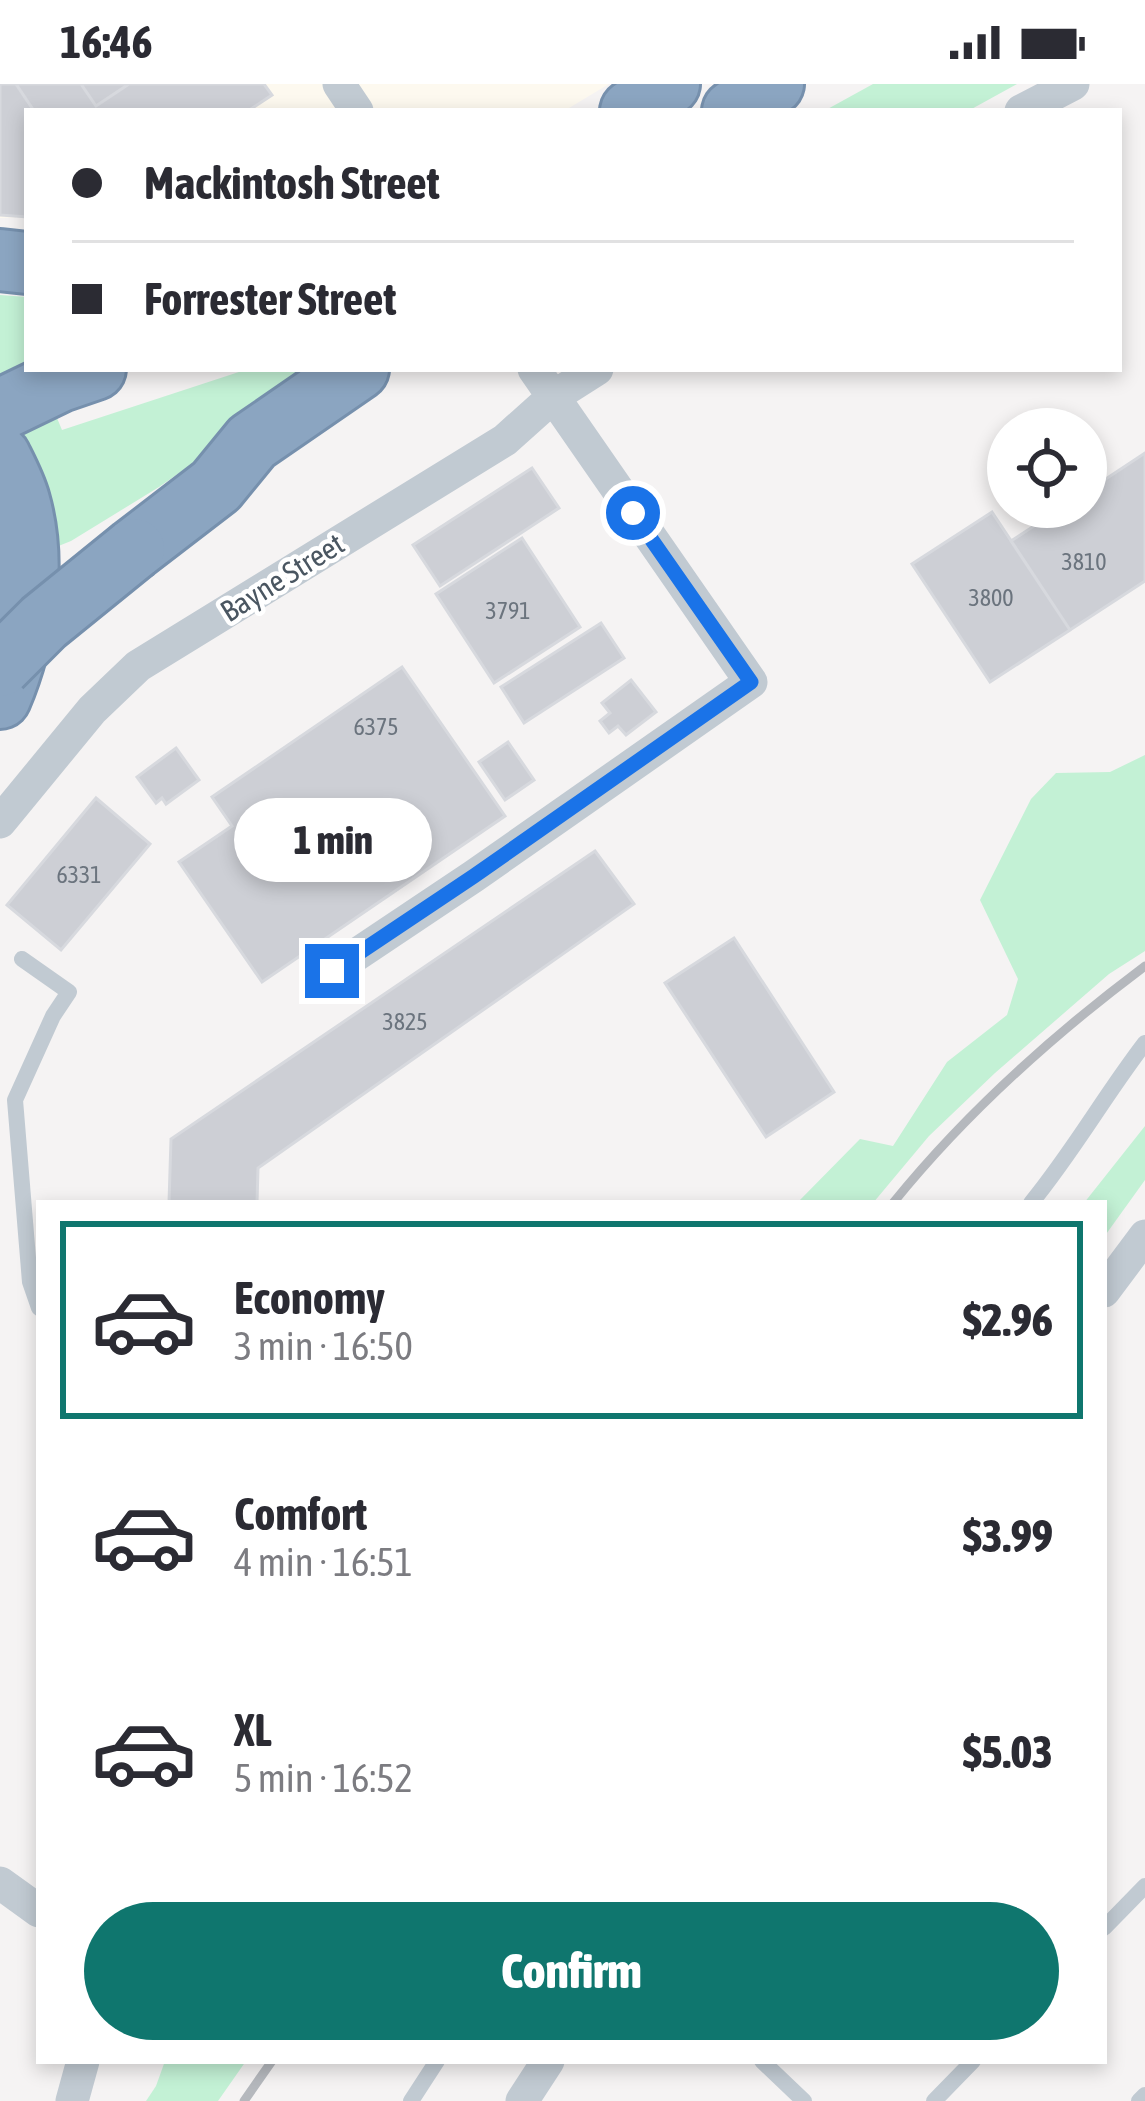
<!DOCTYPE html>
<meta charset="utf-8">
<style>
:root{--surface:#fff;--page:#f2f2f3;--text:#2b2b33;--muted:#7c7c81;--line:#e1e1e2;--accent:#0f766e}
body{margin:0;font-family:"Asap Condensed",sans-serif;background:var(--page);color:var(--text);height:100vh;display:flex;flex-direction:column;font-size:45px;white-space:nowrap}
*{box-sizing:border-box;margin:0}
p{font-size:39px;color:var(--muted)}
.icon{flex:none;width:66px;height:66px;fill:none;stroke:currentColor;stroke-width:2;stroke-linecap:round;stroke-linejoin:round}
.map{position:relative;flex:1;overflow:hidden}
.details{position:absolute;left:36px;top:1116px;width:1071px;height:864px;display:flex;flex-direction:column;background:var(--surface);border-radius:0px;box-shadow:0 6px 18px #0003}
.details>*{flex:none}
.banner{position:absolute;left:24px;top:24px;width:1098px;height:264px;border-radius:0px;box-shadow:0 6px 18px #0003;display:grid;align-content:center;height:264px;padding:0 48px;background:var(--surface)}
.buttons{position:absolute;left:987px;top:324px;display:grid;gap:24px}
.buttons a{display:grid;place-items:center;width:120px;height:120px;border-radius:50%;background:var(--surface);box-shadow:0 6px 18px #0003;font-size:60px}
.end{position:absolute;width:54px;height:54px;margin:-27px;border:15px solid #1a73e8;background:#fff;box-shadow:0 0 0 6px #fff}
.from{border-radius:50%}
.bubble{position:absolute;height:84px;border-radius:42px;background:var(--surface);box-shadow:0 6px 18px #0003;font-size:39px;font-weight:800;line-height:84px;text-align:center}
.banner b{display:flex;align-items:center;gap:42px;height:114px;font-size:45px}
.banner b+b{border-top:3px solid var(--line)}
.banner i{width:30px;height:30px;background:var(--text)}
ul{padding:21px 0 0;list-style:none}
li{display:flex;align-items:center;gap:36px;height:198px;margin:0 24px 18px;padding:0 24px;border:6px solid transparent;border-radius:0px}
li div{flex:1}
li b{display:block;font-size:45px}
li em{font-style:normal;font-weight:800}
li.current{border-color:var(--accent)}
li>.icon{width:108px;height:108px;stroke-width:1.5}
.button{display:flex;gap:24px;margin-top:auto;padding:24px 48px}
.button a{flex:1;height:138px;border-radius:72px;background:var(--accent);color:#fff;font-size:48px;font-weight:800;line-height:138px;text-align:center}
.status{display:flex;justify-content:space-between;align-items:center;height:84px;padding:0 60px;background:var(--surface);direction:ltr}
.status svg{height:33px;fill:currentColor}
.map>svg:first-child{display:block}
.commercial{fill:#fdf9ef}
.green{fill:#c3f1d5}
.building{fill:#cdcfd5;stroke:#d7d9de;stroke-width:3}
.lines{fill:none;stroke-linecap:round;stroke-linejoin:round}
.highway-casing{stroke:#7690ad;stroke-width:66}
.lane{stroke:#c1cad2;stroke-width:16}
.street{stroke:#c1cad2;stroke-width:33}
.highway{stroke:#8ba5c1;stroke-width:60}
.rail{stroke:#b5b8bd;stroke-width:9}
.highway-bridge-casing{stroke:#7690ad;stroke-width:66;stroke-linecap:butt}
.highway-bridge{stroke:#8ba5c1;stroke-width:60}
.route{stroke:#1a73e8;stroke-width:15}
.labels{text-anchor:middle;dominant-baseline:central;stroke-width:9;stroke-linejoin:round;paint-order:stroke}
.number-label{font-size:24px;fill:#6b747e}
.street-label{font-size:30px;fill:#4a5661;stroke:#fff}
</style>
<div class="status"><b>16:46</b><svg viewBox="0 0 49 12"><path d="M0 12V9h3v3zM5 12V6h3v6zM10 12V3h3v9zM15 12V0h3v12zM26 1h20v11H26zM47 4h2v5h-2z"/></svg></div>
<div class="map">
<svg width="1145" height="2017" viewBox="0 0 1145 2017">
<rect width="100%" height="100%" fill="#f5f3f3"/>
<path class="commercial" d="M0 0H609L564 27H27V133L0 134Z"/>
<path class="green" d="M873 0H1017L968 27H824Z
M0 211 27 213V285L42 298 62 346 248 285H328L159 403 71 457 41 469 0 329Z
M1145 671V867L1109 890 995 989 929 1052 873 1119H797L860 1055 893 1062 947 978 1007 931 1018 895 980 816 1031 715 1056 689 1110 688Z
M1145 1042V1096L1104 1153V1119H1084Z
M165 1977H246L218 2017H146L156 2002Z"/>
<path class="building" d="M0 0H16L34 27H27V133L0 131Z
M16 0H81L96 22 129 0H264L272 11 248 27H34Z
M81 0H129L96 22Z
M1145 369V497L1070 546 1011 457 1063 423H1086V408Z
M532 384 559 424 440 502 413 461Z
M992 428 1070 546 990 598 912 480Z
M522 454 580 543 494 599 436 510Z
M601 539 624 574 524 639 501 603Z
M402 583 505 732 262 898 179 778 232 742 212 713Z
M631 596 656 628 626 651 618 642 609 649 600 637 610 629 602 619Z
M508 658 534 696 505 716 479 678Z
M176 664 199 696 166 720 162 714 156 719 137 693Z
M96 714 150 760 61 866 7 821Z
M595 767 634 820 258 1084 257 1119H169L171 1055Z
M734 854 834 1008 766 1053 665 899Z"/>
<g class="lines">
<defs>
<path id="highway" d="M631 27 669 0
M733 27 773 0
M0 176 27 179
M0 326 60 297 95 285
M0 373C7 387 15 402 19 417 37 480 25 555 0 614
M134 465 216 402 252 358 358 285"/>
</defs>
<use href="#highway" class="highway-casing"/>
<path class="lane" d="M22 875 69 908 53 932 15 1016 30 1198 39 1224
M1031 1119C1073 1068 1105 1011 1145 959
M1104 1844 1145 1802
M762 1977 804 2017
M411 2017 437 1977
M934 2017 973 1977
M1139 2017 1145 2011"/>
<path class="street" d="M339 0 357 27
M1021 27 1073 0
M0 738 92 626 138 582 505 356 553 313 597 285
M332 887 474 792 751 598 534 285
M1104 1207 1145 1152
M0 1799 39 1827
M72 2017 83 1977
M522 2017 548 1977"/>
<use href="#highway" class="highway"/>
<path class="rail" d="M893 1119C965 1030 1053 951 1145 882
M244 2017 272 1977"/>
<defs>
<path id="highway-bridge" d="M0 582 44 538 134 465"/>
</defs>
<use href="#highway-bridge" class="highway-bridge-casing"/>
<use href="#highway-bridge" class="highway-bridge"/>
</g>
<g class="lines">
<path class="route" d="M332 887 474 792 751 598 633 429"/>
</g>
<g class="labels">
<g class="number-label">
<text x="1084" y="477">3810</text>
<text x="991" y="513">3800</text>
<text x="508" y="526">3791</text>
<text x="376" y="642">6375</text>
<text x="79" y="790">6331</text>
<text x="405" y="937">3825</text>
</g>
<g class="street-label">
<text transform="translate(282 493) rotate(-32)">Bayne Street</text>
</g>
</g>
</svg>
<div class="buttons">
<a><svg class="icon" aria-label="locate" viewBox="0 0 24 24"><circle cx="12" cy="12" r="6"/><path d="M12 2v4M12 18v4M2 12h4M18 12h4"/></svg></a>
</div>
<i class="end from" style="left:633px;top:429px"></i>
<i class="end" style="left:332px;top:887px"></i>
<div class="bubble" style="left:234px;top:714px;width:198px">1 min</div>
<div class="banner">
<b><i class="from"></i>Mackintosh Street</b>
<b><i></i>Forrester Street</b>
</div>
<section class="details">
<ul>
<li class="current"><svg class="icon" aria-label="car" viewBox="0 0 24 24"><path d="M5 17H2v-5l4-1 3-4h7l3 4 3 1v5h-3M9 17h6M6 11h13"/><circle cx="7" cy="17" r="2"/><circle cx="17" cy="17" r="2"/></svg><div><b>Economy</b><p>3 min · 16:50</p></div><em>$2.96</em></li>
<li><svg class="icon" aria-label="car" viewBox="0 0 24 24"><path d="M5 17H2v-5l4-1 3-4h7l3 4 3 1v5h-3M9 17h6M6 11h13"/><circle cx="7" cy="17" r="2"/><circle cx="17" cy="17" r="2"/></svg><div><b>Comfort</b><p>4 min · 16:51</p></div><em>$3.99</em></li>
<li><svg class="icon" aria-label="car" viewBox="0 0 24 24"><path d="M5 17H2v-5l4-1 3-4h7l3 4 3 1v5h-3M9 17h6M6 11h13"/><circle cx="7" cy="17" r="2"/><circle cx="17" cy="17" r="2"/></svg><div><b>XL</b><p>5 min · 16:52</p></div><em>$5.03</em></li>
</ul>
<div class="button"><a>Confirm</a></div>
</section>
</div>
